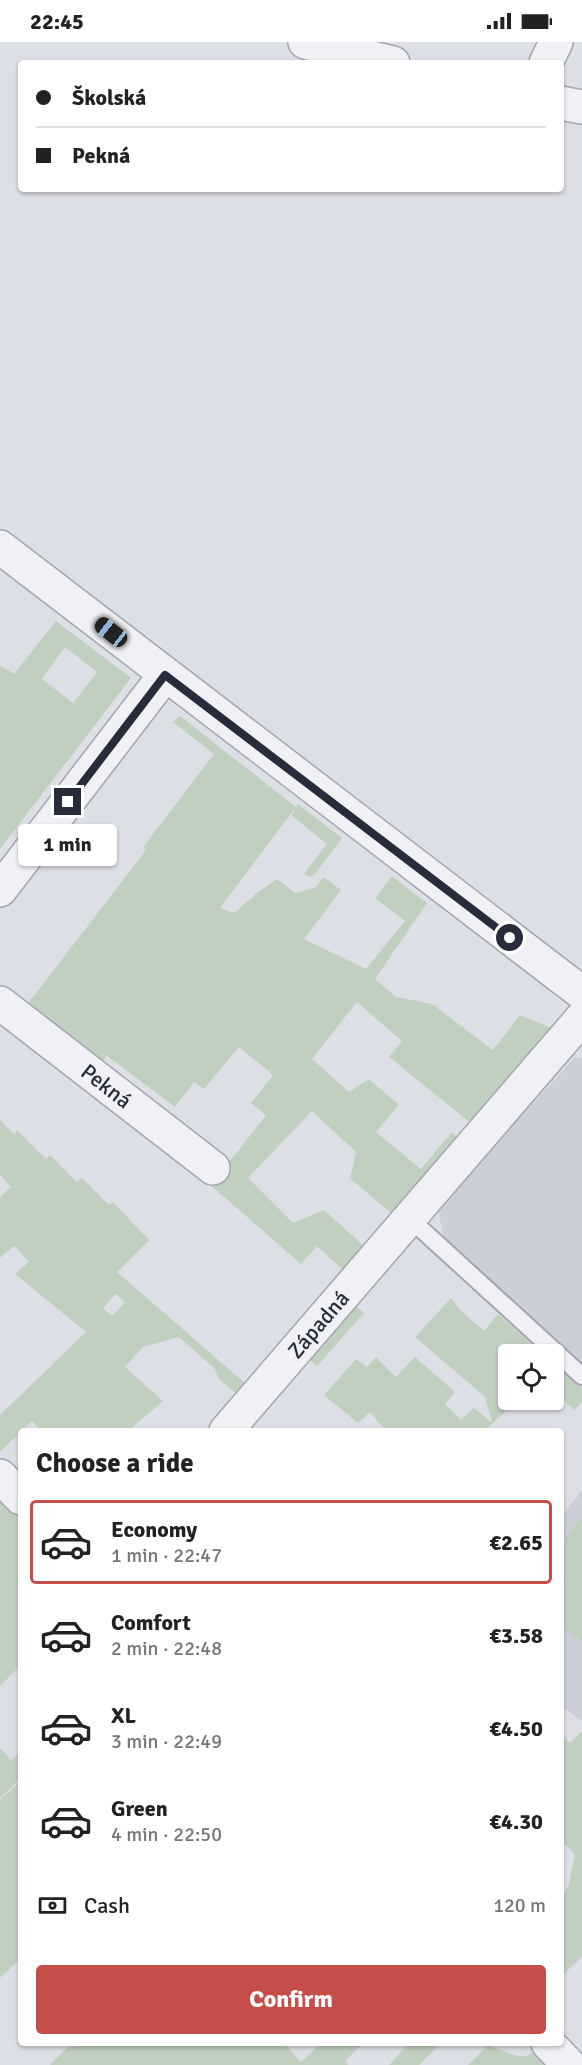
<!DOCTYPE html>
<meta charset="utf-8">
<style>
:root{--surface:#fff;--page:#f2f2f2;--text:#222;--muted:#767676;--line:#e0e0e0;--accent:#c54e48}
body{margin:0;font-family:Signika,sans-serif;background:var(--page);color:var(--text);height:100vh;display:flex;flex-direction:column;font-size:22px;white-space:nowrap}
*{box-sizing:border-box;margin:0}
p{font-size:20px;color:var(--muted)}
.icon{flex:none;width:33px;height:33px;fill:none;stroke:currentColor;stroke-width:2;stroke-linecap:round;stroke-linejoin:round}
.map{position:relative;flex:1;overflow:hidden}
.details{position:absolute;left:18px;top:1386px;width:546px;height:618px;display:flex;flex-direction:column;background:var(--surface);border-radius:6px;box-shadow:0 2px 4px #0004}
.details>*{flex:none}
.banner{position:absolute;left:18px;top:18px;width:546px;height:132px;border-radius:6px;box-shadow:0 2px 4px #0004;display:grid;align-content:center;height:132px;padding:0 18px;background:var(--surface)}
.controls{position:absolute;left:498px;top:1302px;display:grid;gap:12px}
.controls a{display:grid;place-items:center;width:66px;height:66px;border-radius:6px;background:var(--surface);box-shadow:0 2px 4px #0004;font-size:30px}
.end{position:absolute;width:27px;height:27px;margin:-14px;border:8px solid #282b3c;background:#fff;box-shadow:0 0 0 3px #fff}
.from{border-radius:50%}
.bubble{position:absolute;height:42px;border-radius:6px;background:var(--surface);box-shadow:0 2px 4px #0004;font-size:20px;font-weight:700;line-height:42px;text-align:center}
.car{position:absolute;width:18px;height:36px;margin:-18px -9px;border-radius:8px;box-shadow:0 0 4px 2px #0007;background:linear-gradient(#222 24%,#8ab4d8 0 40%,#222 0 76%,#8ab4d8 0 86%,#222 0)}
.banner b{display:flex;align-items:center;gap:21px;height:57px;font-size:22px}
.banner b+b{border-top:2px solid var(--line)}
.banner i{width:15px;height:15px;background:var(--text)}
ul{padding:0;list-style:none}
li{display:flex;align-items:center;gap:18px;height:84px;margin:0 12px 9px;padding:0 6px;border:3px solid transparent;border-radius:6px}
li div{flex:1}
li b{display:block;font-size:22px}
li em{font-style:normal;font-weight:700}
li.selected{border-color:var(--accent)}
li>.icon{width:54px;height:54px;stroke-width:1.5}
h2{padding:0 18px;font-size:27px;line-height:72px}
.pay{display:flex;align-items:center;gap:15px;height:66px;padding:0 18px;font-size:22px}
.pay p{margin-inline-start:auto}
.action{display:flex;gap:12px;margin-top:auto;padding:12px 18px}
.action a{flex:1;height:69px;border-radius:6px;background:var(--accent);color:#fff;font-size:24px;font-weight:700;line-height:69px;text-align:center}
.status{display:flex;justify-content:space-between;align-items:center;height:42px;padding:0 30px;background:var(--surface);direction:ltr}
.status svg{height:16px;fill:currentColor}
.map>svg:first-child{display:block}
.built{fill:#ccced8}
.green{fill:#c0d0bf;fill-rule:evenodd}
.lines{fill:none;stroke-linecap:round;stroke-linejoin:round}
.lane-casing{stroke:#a3a5b0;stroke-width:20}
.street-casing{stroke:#a3a5b0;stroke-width:36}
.lane{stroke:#f0f1f5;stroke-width:16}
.street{stroke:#f0f1f5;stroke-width:33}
.route{stroke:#282b3c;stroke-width:8}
.labels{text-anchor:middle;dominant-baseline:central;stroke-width:4.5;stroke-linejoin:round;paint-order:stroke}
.street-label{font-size:22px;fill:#282b3c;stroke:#edeef4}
</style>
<div class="status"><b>22:45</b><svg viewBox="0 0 49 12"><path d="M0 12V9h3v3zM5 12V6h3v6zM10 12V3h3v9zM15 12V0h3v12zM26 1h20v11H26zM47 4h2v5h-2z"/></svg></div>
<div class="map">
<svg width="582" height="2023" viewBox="0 0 582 2023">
<rect width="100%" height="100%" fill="#dddfe6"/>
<path class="built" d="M574 1016H582V1324L444 1198 438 1167Z
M582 1448V1679L561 1664V1475Z"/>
<path class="green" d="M56 579 131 636 0 807V623L14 632ZM65 605 97 630 73 661 42 637Z
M180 674 296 765 298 762 342 796 314 833 311 835 304 832 327 802 292 774 296 765 220 866 234 871 257 851 277 837 295 851 315 846 324 835 341 848 304 897 366 927 405 879 375 856 392 834 427 861 375 937 396 955 432 962 493 1008 520 973 556 988 472 1082 389 1015 402 999 357 960 312 1017 349 1050 369 1037 399 1063 376 1090 421 1127 452 1090 459 1097 393 1173 350 1136 356 1110 312 1069 248 1136 293 1181 324 1168 365 1205 343 1228 317 1204 301 1222 208 1141 235 1113 266 1073 251 1061 273 1033 239 1005 204 1047 194 1040 175 1065 107 1014 101 1021 27 963 146 808 143 805 214 712 173 680Z
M0 1078 14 1092 17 1088 46 1117 50 1113 77 1140 82 1136 109 1163 113 1160 149 1198 117 1230 246 1342 237 1352 219 1337 214 1326 179 1295 143 1305 125 1325 163 1359 128 1389H41L32 1379 0 1410V1373L86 1290 15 1232 29 1220 14 1204 0 1216V1155L11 1145 0 1133ZM115 1252 125 1260 112 1274 103 1266Z
M451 1256 461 1269 484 1289 498 1272 543 1312H508V1358H517L485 1389H386L370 1370 358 1381 324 1353 356 1317 367 1325 376 1315 396 1335 415 1315 455 1350 445 1362 461 1378 474 1366 492 1381 485 1355 415 1295Z
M354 1262 364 1271 317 1324 307 1315Z
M554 1322 582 1346V1360L575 1368 554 1349Z
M2 1454 21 1473V1623L0 1644V1456Z
M582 1475V1600L561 1583V1501Z
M582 1689V1914L561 1935V1858L569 1842 575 1812 561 1798V1692L570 1701Z
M0 1706 11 1718 21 1709V1736L0 1756Z
M21 1738V1916L0 1936V1758Z
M72 2001H284L301 2020 321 2001H363L345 2019 348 2023H50Z
M409 2001H442L419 2023H389Z
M488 2003 516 2014H527L536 2007 551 2023H468Z"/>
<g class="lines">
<defs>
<path id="lane" d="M409 1176 582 1334"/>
<g id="street">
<path d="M305 0 393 21"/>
<path d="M546 21 556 0"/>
<path d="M561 61 582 65"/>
<path d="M0 505 582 951"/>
<path d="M0 848 165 633"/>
<path id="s1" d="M0 961 213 1126"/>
<path id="s2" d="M226 1389 582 976"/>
<path d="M0 1434 21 1456"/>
<path d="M548 2001 569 2023"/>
</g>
</defs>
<use href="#lane" class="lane-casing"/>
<use href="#street" class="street-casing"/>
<use href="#lane" class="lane"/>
<use href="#street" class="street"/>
</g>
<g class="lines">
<path class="route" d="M68 760 165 633 510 896"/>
</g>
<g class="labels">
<g class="street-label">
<text stroke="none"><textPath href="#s1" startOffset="135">Pekná</textPath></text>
<text stroke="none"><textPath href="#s2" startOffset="141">Západná</textPath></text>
</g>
</g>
</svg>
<div class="controls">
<a><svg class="icon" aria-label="locate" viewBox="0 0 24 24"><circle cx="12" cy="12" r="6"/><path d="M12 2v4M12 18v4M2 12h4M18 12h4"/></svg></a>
</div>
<i class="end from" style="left:510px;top:896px"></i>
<i class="end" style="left:68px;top:760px"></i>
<div class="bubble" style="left:18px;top:782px;width:99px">1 min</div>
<i class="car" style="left:111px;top:590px;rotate:308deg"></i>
<div class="banner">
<b><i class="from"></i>Školská</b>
<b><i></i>Pekná</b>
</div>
<section class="details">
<h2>Choose a ride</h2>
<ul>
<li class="selected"><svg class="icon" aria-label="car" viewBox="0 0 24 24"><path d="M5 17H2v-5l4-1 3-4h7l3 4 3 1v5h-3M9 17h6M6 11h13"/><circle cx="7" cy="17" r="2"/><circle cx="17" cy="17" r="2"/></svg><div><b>Economy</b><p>1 min · 22:47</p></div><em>€2.65</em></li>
<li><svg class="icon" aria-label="car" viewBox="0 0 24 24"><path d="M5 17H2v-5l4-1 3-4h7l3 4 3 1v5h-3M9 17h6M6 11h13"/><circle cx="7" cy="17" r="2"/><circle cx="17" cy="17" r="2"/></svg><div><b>Comfort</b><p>2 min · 22:48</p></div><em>€3.58</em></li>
<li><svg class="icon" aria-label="car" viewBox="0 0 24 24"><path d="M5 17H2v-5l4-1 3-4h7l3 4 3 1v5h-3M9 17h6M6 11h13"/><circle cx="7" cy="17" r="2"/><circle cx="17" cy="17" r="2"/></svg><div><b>XL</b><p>3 min · 22:49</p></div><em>€4.50</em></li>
<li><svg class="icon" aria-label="car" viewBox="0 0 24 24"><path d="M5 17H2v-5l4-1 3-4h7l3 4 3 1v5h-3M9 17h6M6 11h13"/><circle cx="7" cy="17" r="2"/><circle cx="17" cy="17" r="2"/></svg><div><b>Green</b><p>4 min · 22:50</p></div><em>€4.30</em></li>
</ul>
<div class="pay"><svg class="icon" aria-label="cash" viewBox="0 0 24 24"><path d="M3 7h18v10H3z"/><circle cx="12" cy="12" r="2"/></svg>Cash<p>120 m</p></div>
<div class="action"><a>Confirm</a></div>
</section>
</div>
